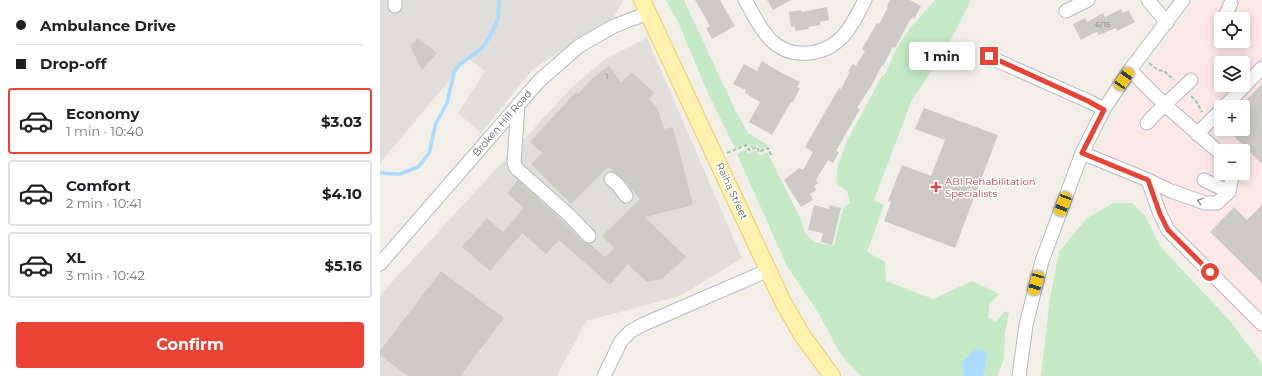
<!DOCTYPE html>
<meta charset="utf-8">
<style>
:root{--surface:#fff;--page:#f2f2f2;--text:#202124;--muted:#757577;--line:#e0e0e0;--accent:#ea4335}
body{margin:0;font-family:Montserrat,sans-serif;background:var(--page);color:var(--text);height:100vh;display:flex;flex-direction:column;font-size:15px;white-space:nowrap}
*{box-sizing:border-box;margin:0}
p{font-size:13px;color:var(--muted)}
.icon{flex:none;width:22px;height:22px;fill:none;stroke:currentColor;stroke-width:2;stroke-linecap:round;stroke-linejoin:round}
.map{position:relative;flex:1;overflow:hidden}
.sheet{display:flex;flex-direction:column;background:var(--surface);width:380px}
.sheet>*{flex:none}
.banner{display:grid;align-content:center;height:88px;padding:0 16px;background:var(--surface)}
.fabs{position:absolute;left:834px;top:12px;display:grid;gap:8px}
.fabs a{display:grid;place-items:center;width:36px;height:36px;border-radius:4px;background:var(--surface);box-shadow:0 2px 10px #0003;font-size:20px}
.end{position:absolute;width:18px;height:18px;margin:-9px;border:5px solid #ea4335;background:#fff;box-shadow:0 0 0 2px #fff}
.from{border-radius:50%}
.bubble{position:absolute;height:28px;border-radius:4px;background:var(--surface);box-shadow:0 2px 10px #0003;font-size:13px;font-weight:700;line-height:28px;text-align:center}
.car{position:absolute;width:12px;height:24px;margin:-12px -6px;border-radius:5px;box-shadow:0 0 3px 1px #0007;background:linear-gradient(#f5c518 24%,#345 0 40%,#f5c518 0 76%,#345 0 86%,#f5c518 0)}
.banner b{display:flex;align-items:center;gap:14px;height:38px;font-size:15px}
.banner b+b{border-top:1px solid var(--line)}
.banner i{width:10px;height:10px;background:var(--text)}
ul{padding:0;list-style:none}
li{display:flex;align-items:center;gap:12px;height:66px;margin:0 8px 6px;padding:0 8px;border:2px solid var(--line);border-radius:4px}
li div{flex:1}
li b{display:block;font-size:15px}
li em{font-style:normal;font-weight:700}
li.on{border-color:var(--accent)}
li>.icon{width:36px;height:36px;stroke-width:1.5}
.cta{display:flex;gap:8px;margin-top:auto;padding:8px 16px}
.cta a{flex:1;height:46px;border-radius:4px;background:var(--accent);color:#fff;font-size:16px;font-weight:700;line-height:46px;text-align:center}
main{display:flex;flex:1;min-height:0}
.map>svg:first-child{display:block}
.industrial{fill:#e0deda}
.medical{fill:#fce8e6;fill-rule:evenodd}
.green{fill:#c5e8c5}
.water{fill:#aadaff}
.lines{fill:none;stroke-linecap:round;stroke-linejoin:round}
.stream{stroke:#aadaff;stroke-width:3.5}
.building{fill:#cccac5}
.minor-casing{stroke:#b5b8bc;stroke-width:15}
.major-casing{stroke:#f2c960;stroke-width:18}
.path{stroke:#9cc7a9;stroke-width:2;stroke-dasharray:4 2;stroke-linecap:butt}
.minor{stroke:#fff;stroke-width:13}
.major{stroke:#fff2af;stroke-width:16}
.oneway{stroke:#979a9d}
.route{stroke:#ea4335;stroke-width:5}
.health-dot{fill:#e0444e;stroke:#fff;stroke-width:1.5}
.labels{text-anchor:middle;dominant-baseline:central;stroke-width:3;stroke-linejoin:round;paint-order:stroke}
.number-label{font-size:8px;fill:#7a7d7f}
.street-label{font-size:10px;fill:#5f6368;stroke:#fff}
.health-label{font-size:10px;fill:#be3a42;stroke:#fff;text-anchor:start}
</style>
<main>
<section class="sheet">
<div class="banner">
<b><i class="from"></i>Ambulance Drive</b>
<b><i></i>Drop-off</b>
</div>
<ul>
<li class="on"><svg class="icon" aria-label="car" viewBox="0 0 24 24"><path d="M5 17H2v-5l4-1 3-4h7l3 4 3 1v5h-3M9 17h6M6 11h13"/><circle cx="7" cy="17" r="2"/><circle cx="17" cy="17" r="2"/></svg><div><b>Economy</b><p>1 min · 10:40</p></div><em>$3.03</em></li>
<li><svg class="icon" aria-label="car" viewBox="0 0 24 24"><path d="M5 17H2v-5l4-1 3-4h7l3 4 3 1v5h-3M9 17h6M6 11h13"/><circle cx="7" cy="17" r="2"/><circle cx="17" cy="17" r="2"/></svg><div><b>Comfort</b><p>2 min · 10:41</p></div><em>$4.10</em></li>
<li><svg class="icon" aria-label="car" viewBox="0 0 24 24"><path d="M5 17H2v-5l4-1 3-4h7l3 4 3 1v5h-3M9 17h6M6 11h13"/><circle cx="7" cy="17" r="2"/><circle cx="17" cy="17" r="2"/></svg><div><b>XL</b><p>3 min · 10:42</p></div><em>$5.16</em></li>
</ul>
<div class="cta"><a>Confirm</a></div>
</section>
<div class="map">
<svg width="882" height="376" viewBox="0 0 882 376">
<rect width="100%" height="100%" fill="#f1efe8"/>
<path class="industrial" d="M0 0H244L233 18 153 69 101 133 78 113 105 71 88 58 0 163Z
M267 38 362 258 300 296 206 321 177 376H0V295L191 88 225 59Z"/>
<path class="medical" d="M817 0H882V343L784 237 757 183 715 165 750 91ZM841 19H863V41H841ZM841 63H863V85H841ZM841 107H863V129H841ZM841 151H863V173H841Z"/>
<path class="green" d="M286 0H304L356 112 368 133 389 146 380 150 378 145 370 148 367 143 355 148 327 91 299 24Z
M555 0H591L567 47 531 102 494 200 504 205 487 252 505 262 506 281 553 299 592 281 619 294 609 305 608 318 616 322 625 311 629 313 625 333 624 359 617 376H604L607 356 583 367 584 374 581 376H481L462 356 437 311 407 266 357 154 366 149 368 154 376 150 379 156 387 152 421 220 425 233 434 242 454 246 463 208 470 203 467 191 456 183 458 165 467 141 502 76H504L517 48 531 27Z
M734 203H752L765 215 780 246 851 322 882 364V376H661L670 298 679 252 707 218Z"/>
<path class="water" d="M596 349 605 351 607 356 604 376H581L584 374 582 364 585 359Z"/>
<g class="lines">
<path class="stream" d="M0 173 20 174 38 167 49 153 56 123 67 103 74 72 78 66 102 48 111 35 118 19 119 0"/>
</g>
<path class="building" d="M315 0H340L355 26 332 39 326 28 330 26Z
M387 0H411L393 10Z
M510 0H530L541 6 534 19 532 18 530 20 515 48 513 47 503 66 502 65 493 83 477 108 480 109 456 151 459 152 453 163 448 160 436 180 438 183 434 186 436 190 430 194 433 200 421 207 404 180 419 168 423 170 433 152 425 147 459 88 461 89 470 72 468 71 473 64 476 66 485 51 482 49 497 23 499 24 508 7 507 6Z
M447 7 449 20 440 22V25L428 27 429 29 415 31V26L411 27 409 12 421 10 422 12Z
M741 9 743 13 748 10 755 22 737 31 736 28 719 35 717 32 714 33 701 40 693 24 705 18 707 22 723 13 725 17Z
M38 38 42 43 43 42 57 53 42 70 30 46Z
M382 61 400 72 420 82 417 87 420 88 413 102H411L392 135 369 122 380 102 365 93 366 90 353 84 364 64 377 71Z
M229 66 241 82 252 72 274 93 269 99 278 109 284 129 293 127 313 205 265 217 306 257 282 279 267 282 248 264 230 285 179 240 166 254 142 233 110 271 82 247 107 218 123 232 144 208 127 193 138 180 183 221 203 242 210 244 225 257 234 248 222 236 260 199 243 179 228 167 191 204 151 164 162 153 150 142 196 92 198 94 214 77Z
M882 84V164L847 129H863V103Z
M544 108 618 135 575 248 504 221 511 202 508 201 522 165 551 176 565 140 535 129Z
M434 205 449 209 450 205 461 208 452 245 441 242 443 233 428 230Z
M882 205V283L830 232 854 207 867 220Z
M61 271 124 318 80 376H28L0 355V351Z"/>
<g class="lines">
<defs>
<path id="minor" d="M15 0V6
M365 0C373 13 379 28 390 39 408 59 441 57 460 39 471 29 478 13 485 0
M768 0 787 23
M686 11 708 0
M844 19 851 3
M609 57 708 101 724 109
M750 70 785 105 841 154
M138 105 134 162 136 168 189 215 209 236
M844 107 882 68
M767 123C781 107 797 94 811 80
M817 134 841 110
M702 153 768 180 791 191 825 203H837L849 192 853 173
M231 179 238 185 246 196
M768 180 780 214 788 230 882 324
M824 180 849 192
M0 264 159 81 199 46 234 26 268 13
M224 376 241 341 251 331 264 324 389 270
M639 376 646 325 662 261 702 153 724 109 750 70 803 0"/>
<path id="major" d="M262 0 403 302 422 335 452 376"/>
</defs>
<use href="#minor" class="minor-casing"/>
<use href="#major" class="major-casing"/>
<path class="path" d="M769 63 778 70 784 71 794 80
M811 96 816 101 822 112
M347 153 366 145 369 150 377 147 379 152 388 148 392 157"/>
<use href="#minor" class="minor"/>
<use href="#major" class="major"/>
</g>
<defs><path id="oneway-chevron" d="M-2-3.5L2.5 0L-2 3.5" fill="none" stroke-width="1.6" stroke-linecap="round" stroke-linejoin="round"/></defs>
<use class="oneway" href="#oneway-chevron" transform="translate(820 201) rotate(-162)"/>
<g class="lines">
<path class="route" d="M609 56 708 101 724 110 702 153 768 180 780 214 788 230 830 272"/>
</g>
<path class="health-dot" d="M554 181h4v4h4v4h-4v4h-4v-4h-4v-4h4z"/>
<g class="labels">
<g class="number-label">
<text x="723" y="24">6/15</text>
<text x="227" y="76">1</text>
</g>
<g class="street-label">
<text transform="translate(122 123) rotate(-49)">Broken Hill Road</text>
<text transform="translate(352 191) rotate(65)">Raiha Street</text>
</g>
<g class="health-label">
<text x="565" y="181">ABI Rehabilitation<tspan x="565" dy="12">Specialists</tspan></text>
</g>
</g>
</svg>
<div class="fabs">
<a><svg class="icon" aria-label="locate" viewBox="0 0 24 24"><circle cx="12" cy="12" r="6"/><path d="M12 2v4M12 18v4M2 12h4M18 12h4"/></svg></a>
<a><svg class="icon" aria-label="layers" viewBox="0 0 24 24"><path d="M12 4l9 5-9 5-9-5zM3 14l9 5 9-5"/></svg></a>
<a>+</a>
<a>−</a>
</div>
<i class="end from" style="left:830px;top:272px"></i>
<i class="end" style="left:609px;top:56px"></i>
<div class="bubble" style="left:529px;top:42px;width:66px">1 min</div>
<i class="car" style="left:744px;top:79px;rotate:34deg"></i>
<i class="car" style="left:683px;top:204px;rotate:201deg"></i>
<i class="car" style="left:656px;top:283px;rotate:196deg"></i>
</div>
</main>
